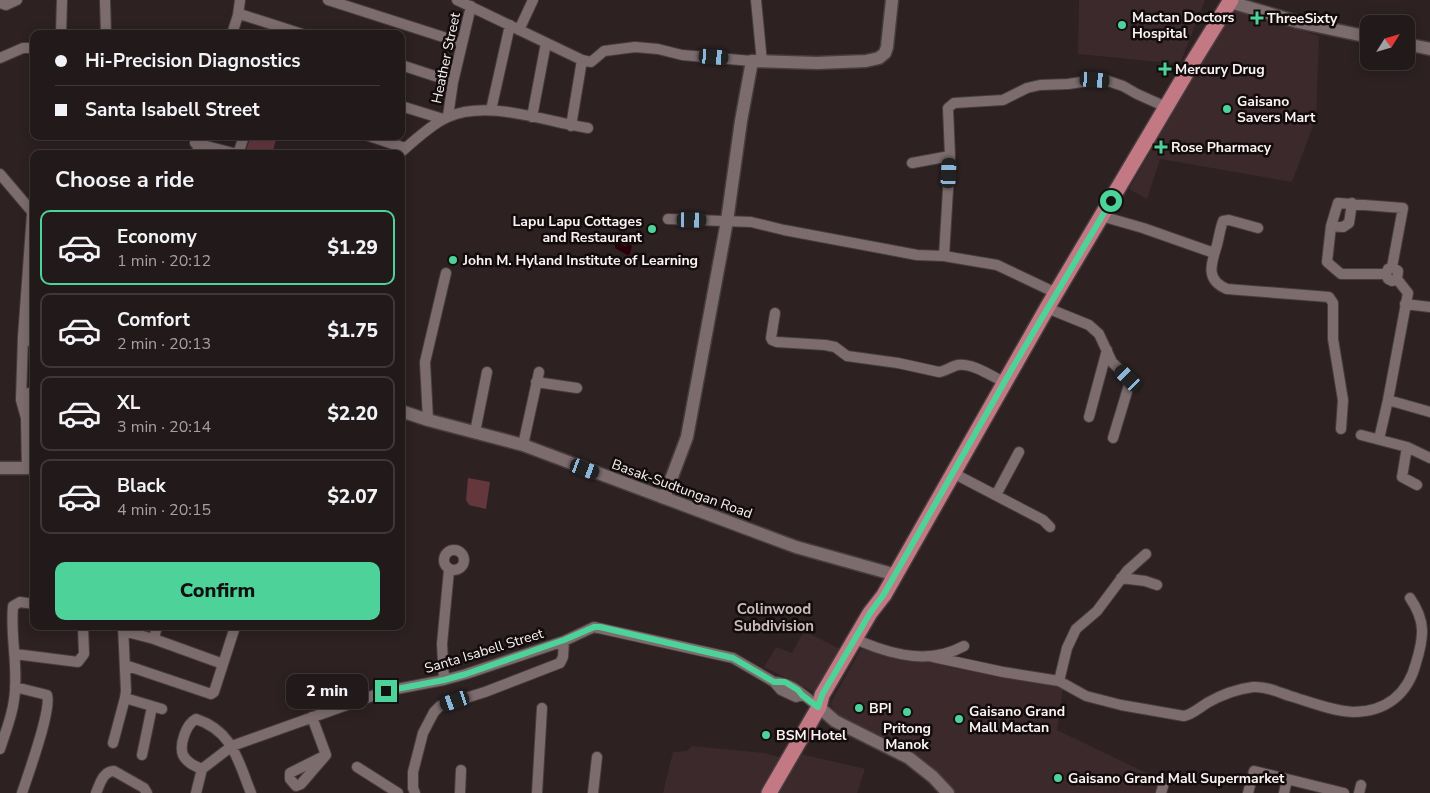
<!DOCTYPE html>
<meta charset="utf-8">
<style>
:root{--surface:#22191a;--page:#2e2627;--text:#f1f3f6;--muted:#a2a0a2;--line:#3f3839;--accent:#4dd39a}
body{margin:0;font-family:"Nunito Sans",sans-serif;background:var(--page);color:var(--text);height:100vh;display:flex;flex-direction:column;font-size:19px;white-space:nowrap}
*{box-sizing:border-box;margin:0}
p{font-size:16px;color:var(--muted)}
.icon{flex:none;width:28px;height:28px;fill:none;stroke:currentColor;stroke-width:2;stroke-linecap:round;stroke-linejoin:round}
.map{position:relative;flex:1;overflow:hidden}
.side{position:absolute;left:30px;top:150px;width:375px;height:480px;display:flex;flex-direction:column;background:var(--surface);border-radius:10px;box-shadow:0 2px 12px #0003,0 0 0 1px var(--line)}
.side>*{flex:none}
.top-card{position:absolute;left:30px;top:30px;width:375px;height:110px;border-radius:10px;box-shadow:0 2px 12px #0003,0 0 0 1px var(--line);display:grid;align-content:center;height:110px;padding:0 25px;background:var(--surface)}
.needle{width:32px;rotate:53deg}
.controls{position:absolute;left:1360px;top:15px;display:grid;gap:10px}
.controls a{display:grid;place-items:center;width:55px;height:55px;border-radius:10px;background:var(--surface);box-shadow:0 2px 12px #0003,0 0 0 1px var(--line);font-size:25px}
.end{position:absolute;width:22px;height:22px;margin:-11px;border:6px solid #4dd39a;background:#111;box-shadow:0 0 0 2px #111}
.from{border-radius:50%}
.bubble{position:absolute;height:35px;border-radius:10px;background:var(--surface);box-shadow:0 2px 12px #0003,0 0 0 1px var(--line);font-size:16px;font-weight:800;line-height:35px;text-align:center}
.car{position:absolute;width:15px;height:30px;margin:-15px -8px;border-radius:6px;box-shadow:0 0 4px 1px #0007;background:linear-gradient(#222 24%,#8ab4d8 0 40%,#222 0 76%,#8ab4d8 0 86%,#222 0)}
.top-card b{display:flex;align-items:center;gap:18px;height:48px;font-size:19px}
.top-card b+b{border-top:1px solid var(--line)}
.top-card i{width:12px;height:12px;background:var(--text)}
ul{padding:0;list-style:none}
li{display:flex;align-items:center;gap:15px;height:75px;margin:0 10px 8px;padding:0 15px;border:2px solid var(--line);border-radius:10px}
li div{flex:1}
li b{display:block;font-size:19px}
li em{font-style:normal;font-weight:800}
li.on{border-color:var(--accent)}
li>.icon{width:45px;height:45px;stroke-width:1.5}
h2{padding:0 25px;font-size:22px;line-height:60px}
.button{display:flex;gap:10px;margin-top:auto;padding:10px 25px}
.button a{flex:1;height:58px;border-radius:10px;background:var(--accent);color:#111;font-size:20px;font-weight:800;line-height:58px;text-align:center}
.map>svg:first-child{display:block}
.built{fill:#3c292b}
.green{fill:#64373d}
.water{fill:#290007}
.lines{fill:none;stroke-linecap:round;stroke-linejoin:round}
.minor-casing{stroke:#483d3e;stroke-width:12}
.tertiary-casing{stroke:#483d3e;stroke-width:15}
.primary-casing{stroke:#483d3e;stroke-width:18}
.minor{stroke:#7c6c6e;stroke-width:10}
.tertiary{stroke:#7c6c6e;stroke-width:12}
.primary{stroke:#c37983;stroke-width:15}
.route{stroke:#4dd39a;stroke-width:6}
.poi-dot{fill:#4dd39a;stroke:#120c0d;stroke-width:2}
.labels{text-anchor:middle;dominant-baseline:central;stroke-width:5;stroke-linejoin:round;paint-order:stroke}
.poi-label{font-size:14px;font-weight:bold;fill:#fbf2f3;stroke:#120c0d;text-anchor:start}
.street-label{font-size:14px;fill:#fbf2f3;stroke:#120c0d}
.neighbourhood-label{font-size:15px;font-weight:bold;fill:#cbb9bb;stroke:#120c0d}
</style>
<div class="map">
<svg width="1430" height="793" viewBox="0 0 1430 793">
<rect width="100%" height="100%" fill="#2d2122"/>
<path class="built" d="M1079 0H1205L1180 64 1078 54Z
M1236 8 1319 36 1316 118 1292 182 1160 159 1147 199 1129 189 1215 40Z
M804 631 840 649 814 692 764 667 776 647 792 653Z
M861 649 1063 687 1057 730 1161 780 1156 793H951L840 718 830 704Z
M692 746 765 753 782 758 761 793H663L673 752 687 751Z
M797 753 865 769 857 793H776Z"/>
<path class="green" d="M251 136H277L272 154H258L246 150Z
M468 478 490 482 486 509 469 505 466 500Z"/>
<path class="water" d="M618 243 625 246 629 244 632 246 630 254 627 255 615 248V244Z"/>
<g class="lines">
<defs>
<path id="minor" d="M105 0 106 34
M328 0 462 43
M457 0 582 60 591 62 604 51 635 47 658 49 682 55 752 61
M756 0 762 62
M0 3 6 5 17 0
M238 15H243L302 34
M519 30 533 0
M61 34 62 0
M232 34 238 15 240 0
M0 58 23 48H34
M401 65 453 82
M401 106 443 119
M491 110 510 25
M448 116 453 82 471 6
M532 117 546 43
M571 126 582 60
M369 136 405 148
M195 143 237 154
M196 154 202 136
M238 154 244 136
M399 154C410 144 435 122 448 117 489 99 546 122 588 128
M912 163 950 156
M0 174 34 214
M1101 216 1143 228 1214 253
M668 219 751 222 784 230 917 255 944 256 997 265 1056 293
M1331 226 1343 227 1349 223 1352 203
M1258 228 1229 220 1223 221C1220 229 1219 237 1217 245 1211 264 1205 280 1227 289L1329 297 1333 303V339L1343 400 1341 429
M944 256 950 156 948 108 954 103 1003 100 1027 88 1040 85 1068 84 1095 80 1108 81 1123 86 1137 94 1166 107
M1386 274H1341L1327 262 1331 226 1338 203 1403 208 1392 267 1388 269 1386 274 1388 279 1392 281 1397 279 1398 271 1392 267
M1405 304 1430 307
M1047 308 1089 325 1099 334 1112 362 1128 378 1129 385 1113 438
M775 313 771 338 772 340 777 342 825 345 835 347 847 356 898 363 939 372C946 371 952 366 958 365 973 363 991 376 1004 382
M30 341 34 293
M536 382 577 388
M28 393 34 417
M1388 400 1430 412
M1089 417 1107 350
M428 420 425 362 446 273
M475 432 487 372
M1361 435 1407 447 1430 458
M1379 439 1388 400 1408 293 1397 279
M523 445 539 372
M1407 447 1402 477 1417 485
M27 468 26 418 21 400 23 337 32 214
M953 473 1043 520 1050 527
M996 495 1019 452
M444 560a10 10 0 1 1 20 0a10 10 0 1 1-20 0Z
M1121 578 1145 581 1157 585
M123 626 126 691 125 698 162 709
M123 631 154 639 223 664
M154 639 157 626
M862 642C896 656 931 664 964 646
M15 654 78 662 84 654 83 626
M933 657 1003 672 1059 681 1086 696 1121 705 1184 716C1193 714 1199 708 1207 703 1221 695 1237 689 1253 687 1266 686 1278 692 1290 696 1310 702 1332 711 1353 712 1386 712 1408 694 1416 663 1424 637 1426 621 1410 598
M125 665 211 694 214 692 234 630
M444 680 442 644 449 570
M1059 681 1067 648 1076 629 1097 611 1127 571 1146 554
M774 682C794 683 803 696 819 707
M15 687 47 695C52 709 28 775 22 793
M312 717 326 755
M113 743 125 698
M0 749C5 733 12 717 14 700 19 669 10 637 13 606L20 602 34 604
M142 755 152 707
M326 755 301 784 296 786 290 779V773Z
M357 767 398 793
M202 769C195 766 187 763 183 755 179 745 186 724 196 719 233 731 238 761 251 793
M96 793C100 784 103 771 114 771L144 788 147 793
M196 793 202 769 232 746 386 691 444 680 466 674 564 641 594 627 733 658 774 682 781 690 796 697 802 695
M415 793 413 788V772L423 733 434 712 440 706 485 692 560 663 563 657 564 641
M460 793 461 770
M537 793 542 708
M593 793 597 757
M1161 793 1164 783
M1248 793 1254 771 1344 793
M1284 793 1287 780
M1359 793 1361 785"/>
<path id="tertiary" d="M1230 2 1298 22 1369 37
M1406 44 1430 49
M401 411 428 420 523 445 796 547 896 575
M0 468H34
M664 498 687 437 727 221 741 121 752 61 817 63 866 61 879 58 885 53 887 47 892 0
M819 707 835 721 909 758 933 777 948 793"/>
<path id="primary" d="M769 793 819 707 822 695 870 613 884 595 1047 308 1191 65 1231 0"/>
</defs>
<use href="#minor" class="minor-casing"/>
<use href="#tertiary" class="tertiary-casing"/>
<use href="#primary" class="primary-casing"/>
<use href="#minor" class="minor"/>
<use href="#tertiary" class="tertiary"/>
<use href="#primary" class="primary"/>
</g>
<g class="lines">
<path class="route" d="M386 691 444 680 466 674 564 640 594 627H600L733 658 774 682H785L798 690 802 695 818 707 822 695 870 613 884 594 1013 367 1111 201"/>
</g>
<g class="poi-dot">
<path d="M1254.5 10.5h5v5h5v5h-5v5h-5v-5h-5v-5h5z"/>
<circle cx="1122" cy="25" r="5"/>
<path d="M1162.5 61.5h5v5h5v5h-5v5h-5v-5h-5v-5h5z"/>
<circle cx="1227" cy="109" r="5"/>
<path d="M1158.5 139.5h5v5h5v5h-5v5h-5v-5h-5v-5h5z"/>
<circle cx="652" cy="229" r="5"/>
<circle cx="453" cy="260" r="5"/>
<circle cx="859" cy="708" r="5"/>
<circle cx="907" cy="712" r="5"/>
<circle cx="959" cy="719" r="5"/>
<circle cx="766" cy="735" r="5"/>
<circle cx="1058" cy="778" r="5"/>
</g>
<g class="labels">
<g class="poi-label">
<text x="1132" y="17">Mactan Doctors<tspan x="1132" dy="16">Hospital</tspan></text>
<text x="1267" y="18">ThreeSixty</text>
<text x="1175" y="69">Mercury Drug</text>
<text x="1237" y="101">Gaisano<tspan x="1237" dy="16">Savers Mart</tspan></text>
<text x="1171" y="147">Rose Pharmacy</text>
<text x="642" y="221" text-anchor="end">Lapu Lapu Cottages<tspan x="642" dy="16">and Restaurant</tspan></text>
<text x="463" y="260">John M. Hyland Institute of Learning</text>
<text x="869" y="708">BPI</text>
<text x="969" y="711">Gaisano Grand<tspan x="969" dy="16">Mall Mactan</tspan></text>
<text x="907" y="728" text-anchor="middle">Pritong<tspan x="907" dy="16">Manok</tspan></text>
<text x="776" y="735">BSM Hotel</text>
<text x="1068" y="778">Gaisano Grand Mall Supermarket</text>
</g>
<g class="street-label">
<text transform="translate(446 58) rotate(-78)">Heather Street</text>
<text transform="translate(682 489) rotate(20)">Basak-Sudtungan Road</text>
<text transform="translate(484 651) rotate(-17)">Santa Isabell Street</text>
</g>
<g class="neighbourhood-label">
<text x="774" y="609">Colinwood<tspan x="774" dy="17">Subdivision</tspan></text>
</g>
</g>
</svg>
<div class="controls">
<a><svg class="needle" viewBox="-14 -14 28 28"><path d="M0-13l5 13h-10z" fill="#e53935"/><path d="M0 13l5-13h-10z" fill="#a2a0a2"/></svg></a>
</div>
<i class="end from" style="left:1111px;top:201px"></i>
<i class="end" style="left:386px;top:691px"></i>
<div class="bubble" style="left:286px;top:674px;width:82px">2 min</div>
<i class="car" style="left:714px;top:57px;rotate:94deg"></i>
<i class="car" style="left:1095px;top:80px;rotate:94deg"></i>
<i class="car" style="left:949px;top:173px;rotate:3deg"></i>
<i class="car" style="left:692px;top:220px;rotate:91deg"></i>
<i class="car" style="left:1128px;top:378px;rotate:316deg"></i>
<i class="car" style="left:585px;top:469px;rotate:111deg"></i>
<i class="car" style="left:455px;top:701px;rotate:251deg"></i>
<div class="top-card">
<b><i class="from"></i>Hi-Precision Diagnostics</b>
<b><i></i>Santa Isabell Street</b>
</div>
<section class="side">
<h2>Choose a ride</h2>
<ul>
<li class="on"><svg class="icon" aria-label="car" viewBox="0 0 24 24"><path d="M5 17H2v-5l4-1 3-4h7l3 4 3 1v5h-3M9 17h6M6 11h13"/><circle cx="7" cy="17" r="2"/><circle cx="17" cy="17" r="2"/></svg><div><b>Economy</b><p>1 min · 20:12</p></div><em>$1.29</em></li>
<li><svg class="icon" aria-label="car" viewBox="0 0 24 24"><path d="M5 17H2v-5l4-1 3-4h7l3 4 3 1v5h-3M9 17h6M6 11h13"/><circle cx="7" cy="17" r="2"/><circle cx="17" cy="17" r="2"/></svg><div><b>Comfort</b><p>2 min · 20:13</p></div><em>$1.75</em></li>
<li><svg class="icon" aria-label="car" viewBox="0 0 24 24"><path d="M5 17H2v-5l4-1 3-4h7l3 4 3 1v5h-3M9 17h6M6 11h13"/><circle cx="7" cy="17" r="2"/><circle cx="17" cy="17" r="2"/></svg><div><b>XL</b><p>3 min · 20:14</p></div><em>$2.20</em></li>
<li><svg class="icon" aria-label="car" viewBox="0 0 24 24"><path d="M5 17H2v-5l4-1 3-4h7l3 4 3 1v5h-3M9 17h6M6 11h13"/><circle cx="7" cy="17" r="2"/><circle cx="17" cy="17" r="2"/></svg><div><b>Black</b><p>4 min · 20:15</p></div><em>$2.07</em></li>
</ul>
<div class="button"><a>Confirm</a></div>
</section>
</div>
